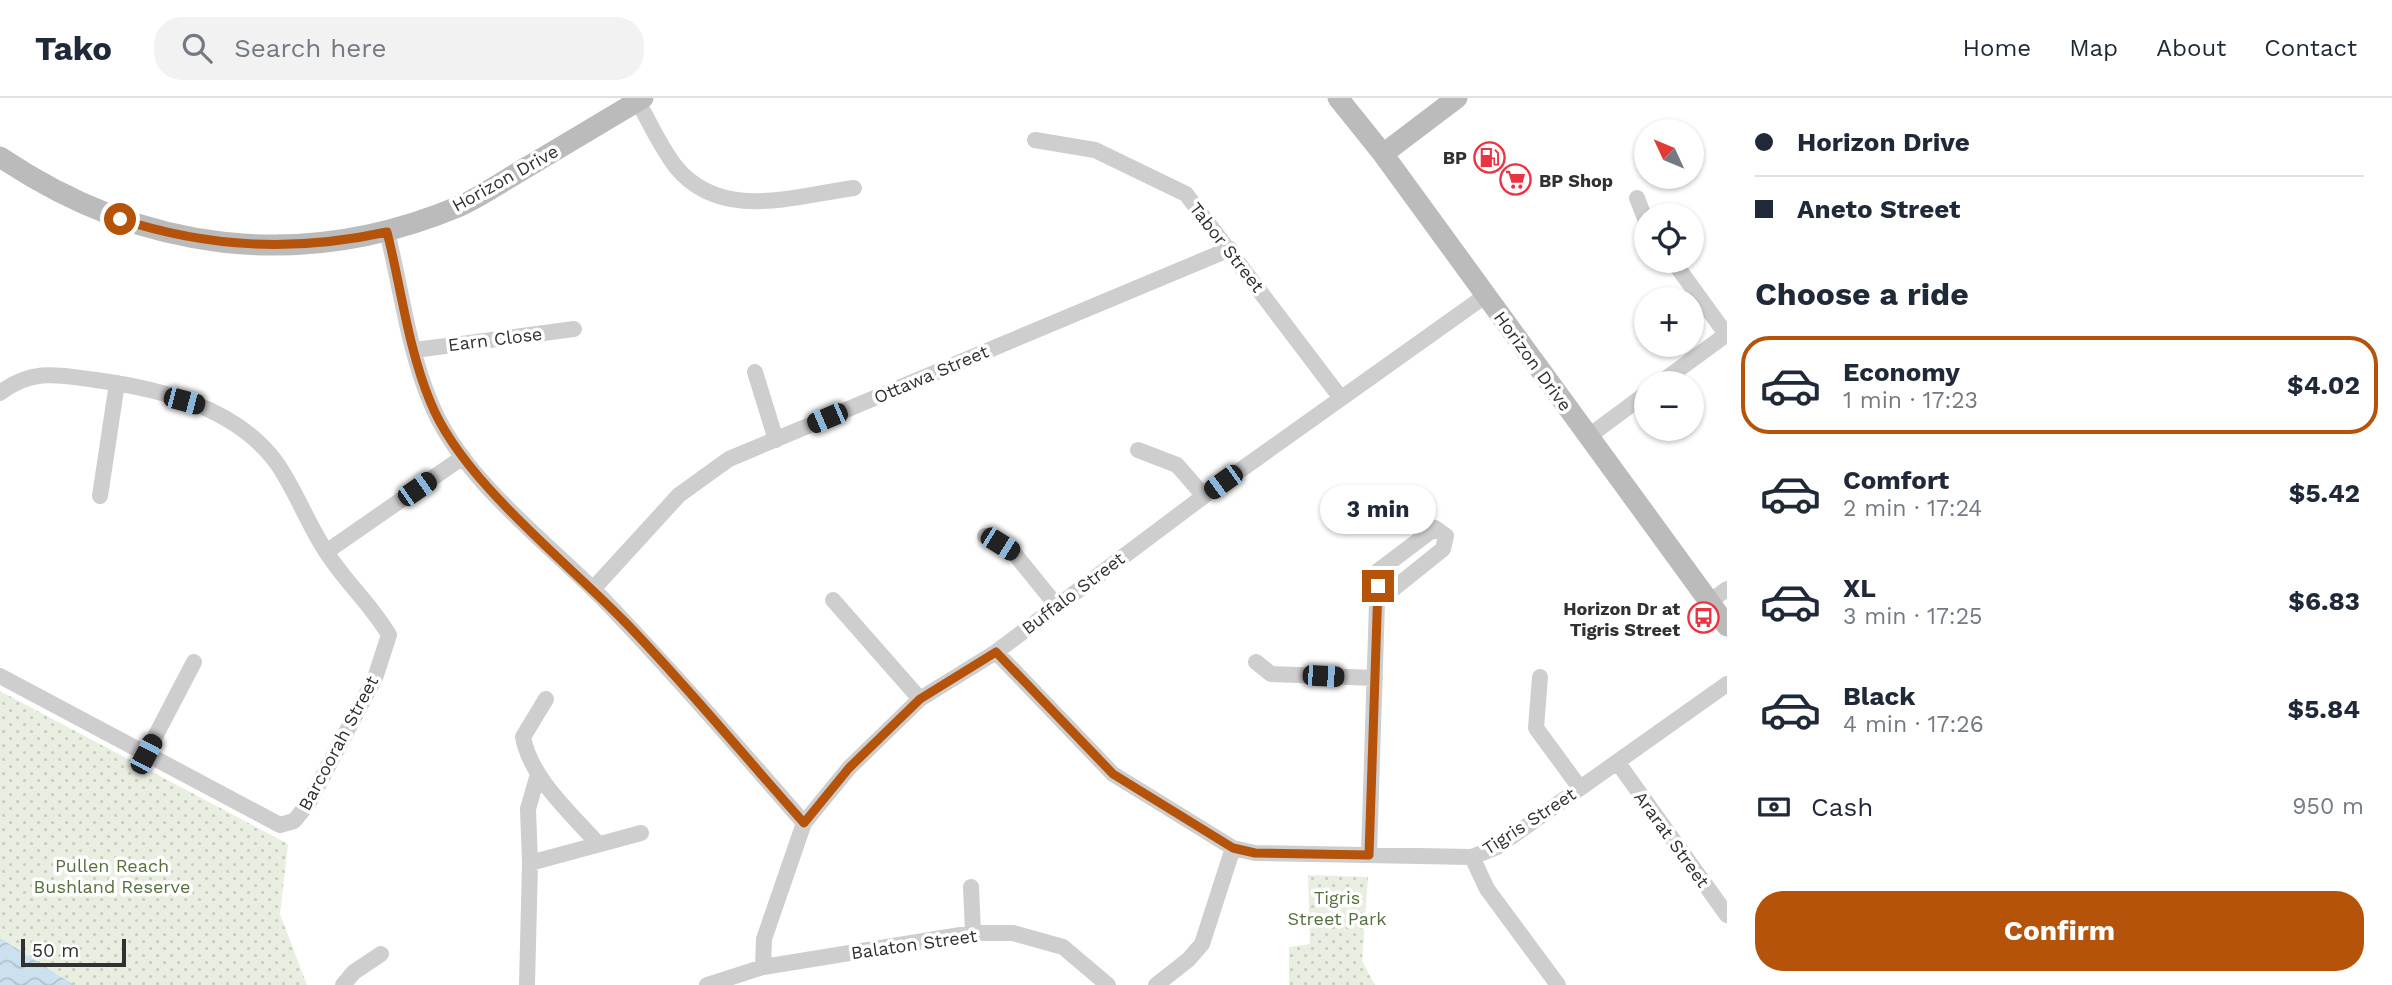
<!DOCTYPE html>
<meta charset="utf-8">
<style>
:root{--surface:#fff;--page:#f2f2f3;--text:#1f2937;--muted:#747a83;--line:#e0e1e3;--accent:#b45309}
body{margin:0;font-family:"Work Sans",sans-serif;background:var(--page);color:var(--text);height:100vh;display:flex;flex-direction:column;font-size:26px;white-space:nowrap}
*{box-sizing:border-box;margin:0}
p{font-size:23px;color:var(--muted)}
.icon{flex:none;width:38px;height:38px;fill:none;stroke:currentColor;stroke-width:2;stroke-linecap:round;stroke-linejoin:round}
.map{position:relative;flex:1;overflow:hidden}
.side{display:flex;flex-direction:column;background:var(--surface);width:665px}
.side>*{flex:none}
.top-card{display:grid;align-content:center;height:154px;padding:0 28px;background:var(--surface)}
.needle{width:46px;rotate:314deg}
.fabs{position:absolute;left:1634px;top:21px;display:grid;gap:14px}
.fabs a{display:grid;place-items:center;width:70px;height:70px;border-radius:50%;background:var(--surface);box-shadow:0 2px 5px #0004;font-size:35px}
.scale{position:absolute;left:21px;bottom:18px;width:105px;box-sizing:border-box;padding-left:7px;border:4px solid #313131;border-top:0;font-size:19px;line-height:24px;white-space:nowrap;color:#313131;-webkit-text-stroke:5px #fff;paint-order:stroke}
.end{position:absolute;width:32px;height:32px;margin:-16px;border:9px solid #b45309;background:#fff;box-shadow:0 0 0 4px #fff}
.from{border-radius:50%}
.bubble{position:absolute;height:49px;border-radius:24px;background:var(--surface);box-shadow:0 2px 5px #0004;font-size:23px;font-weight:700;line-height:49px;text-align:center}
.car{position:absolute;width:21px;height:42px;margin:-21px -10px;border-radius:9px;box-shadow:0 0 5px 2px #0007;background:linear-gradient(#222 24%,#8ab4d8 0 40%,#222 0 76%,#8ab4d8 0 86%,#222 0)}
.top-card b{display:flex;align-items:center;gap:24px;height:66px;font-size:26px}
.top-card b+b{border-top:2px solid var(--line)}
.top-card i{width:18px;height:18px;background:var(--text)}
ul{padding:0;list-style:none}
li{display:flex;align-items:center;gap:21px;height:98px;margin:0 14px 10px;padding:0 14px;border:4px solid transparent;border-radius:28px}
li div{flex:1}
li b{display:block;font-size:26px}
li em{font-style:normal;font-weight:700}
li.selected{border-color:var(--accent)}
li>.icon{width:63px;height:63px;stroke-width:1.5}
h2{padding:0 28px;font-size:32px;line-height:84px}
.pay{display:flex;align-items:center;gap:18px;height:77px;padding:0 28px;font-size:26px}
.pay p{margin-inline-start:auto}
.button{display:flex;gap:14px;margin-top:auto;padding:14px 28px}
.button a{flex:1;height:80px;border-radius:28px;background:var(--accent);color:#fff;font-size:28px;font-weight:700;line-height:80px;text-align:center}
header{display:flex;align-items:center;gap:42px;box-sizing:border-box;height:98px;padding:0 35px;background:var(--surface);border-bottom:2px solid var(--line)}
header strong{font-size:33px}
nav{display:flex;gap:38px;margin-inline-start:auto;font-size:24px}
.search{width:490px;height:63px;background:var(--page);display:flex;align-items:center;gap:18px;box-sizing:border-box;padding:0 24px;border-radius:28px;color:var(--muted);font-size:26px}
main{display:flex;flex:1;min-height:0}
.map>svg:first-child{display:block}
.park{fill:url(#park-dots)}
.water{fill:url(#water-waves)}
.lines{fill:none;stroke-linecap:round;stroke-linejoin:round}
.street{stroke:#cecece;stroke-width:16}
.secondary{stroke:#bbb;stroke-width:21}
.route{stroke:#b45309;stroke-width:9}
.labels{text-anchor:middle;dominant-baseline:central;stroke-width:7;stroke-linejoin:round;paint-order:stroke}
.poi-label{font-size:18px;font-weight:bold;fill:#313131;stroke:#fff;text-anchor:end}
.street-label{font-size:18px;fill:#313131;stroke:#fff}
.park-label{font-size:18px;fill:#556f3d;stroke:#fff}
</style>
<header>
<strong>Tako</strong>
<div class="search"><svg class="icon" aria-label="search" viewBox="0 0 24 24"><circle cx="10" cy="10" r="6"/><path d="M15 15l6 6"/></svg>Search here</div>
<nav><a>Home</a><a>Map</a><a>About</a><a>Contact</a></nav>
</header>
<main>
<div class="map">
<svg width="1727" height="887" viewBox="0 0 1727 887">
<defs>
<pattern id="park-dots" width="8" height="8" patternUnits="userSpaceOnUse" patternTransform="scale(1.75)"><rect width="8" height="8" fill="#e8eee0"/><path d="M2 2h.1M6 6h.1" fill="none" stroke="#c7cdc1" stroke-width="1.8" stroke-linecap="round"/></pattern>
<pattern id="water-waves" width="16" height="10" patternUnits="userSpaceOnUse" patternTransform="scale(1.75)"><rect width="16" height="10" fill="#cce1ee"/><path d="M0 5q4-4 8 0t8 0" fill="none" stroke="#b0c2cd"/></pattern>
</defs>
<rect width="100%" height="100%" fill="#fff"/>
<path class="park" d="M0 593 288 746 280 816 307 887H74L0 840Z
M1308 777 1368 779 1362 863 1375 887H1289V849L1310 846Z"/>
<path class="water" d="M0 840 74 887H0Z"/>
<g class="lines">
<path class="street" d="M638 4C650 25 661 50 676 69 721 124 794 98 854 90
M1035 42 1095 52 1186 96 1340 299
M1637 100 1647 126
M387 134C401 189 408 250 430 303 461 381 545 442 603 501 672 573 738 649 804 725
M1673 163 1726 236
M415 252 574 231
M755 274 776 342
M1660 285 1727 236
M0 295C32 270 59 277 96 282 161 291 235 309 276 364 295 391 307 424 325 452 344 483 371 506 389 537L375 580 308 706 294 723 280 727 0 578
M1589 338 1647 295
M1138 352 1177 367 1204 398
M100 398 117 285
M985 438 1014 455 1056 507
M326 454 463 359
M593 491 679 397 729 361 1230 151
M833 502 920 601
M1709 504 1727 491
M996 554 1113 676 1233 750 1255 755 1472 759 1497 749 1727 586
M1256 564 1271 576 1375 580
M1540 579 1536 630 1580 690
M546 601 523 639C531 681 571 715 598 746
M146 656 194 564
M1618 665 1727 817
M1369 756 1378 473 1435 430 1446 438 1443 451 1377 504
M1472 759 1487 791 1558 887
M530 765 528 711 538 676
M971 789 973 835
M763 869 764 841 804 725 849 670 920 601 996 554 1204 398 1485 198
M343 887 354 874 381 856
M527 887 530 765 641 735
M707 887 763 869 973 835H1013L1063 849 1108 887
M1156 887 1188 862 1202 846 1233 750"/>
<path class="secondary" d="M1338 0 1383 56 1727 528
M1383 56 1457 0
M0 59C141 154 301 175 460 108 484 97 506 81 529 68 567 45 605 23 643 0"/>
</g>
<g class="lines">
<path class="route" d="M120 121C209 150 295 154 387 134 401 189 408 250 430 303 461 382 565 462 625 524 687 588 744 658 804 725L849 670 920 601 996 554 1113 676 1233 750 1255 755 1369 757 1378 488"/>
</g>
<defs>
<symbol id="fuel-ring" viewBox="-11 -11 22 22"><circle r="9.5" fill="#fff" stroke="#e83443" stroke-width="1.5"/><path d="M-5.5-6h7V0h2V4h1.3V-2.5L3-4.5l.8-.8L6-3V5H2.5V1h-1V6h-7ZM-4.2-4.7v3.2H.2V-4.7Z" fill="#e83443"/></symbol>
<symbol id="supermarket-ring" viewBox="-11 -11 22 22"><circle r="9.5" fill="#fff" stroke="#e83443" stroke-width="1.5"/><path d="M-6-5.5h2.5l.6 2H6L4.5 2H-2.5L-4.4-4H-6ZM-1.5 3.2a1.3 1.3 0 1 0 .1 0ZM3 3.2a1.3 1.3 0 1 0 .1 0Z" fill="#e83443"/></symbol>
<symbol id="bus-ring" viewBox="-11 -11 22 22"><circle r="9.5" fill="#fff" stroke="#e83443" stroke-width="1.5"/><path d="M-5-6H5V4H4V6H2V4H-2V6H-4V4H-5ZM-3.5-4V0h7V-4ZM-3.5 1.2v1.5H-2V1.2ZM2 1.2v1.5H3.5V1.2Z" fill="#e83443"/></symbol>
</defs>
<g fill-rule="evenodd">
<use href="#fuel-ring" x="1472" y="42" width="35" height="35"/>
<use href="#supermarket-ring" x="1498" y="64" width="35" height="35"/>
<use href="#bus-ring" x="1686" y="502" width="35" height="35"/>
</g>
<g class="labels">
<g class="poi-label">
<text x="1467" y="59">BP</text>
<text x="1539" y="82" text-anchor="start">BP Shop</text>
<text x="1680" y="510">Horizon Dr at<tspan x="1680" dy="21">Tigris Street</tspan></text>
</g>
<g class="street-label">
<text transform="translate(505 80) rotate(-29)">Horizon Drive</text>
<text transform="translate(1227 149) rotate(52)">Tabor Street</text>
<text transform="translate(495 241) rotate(-7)">Earn Close</text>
<text transform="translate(1533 263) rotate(54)">Horizon Drive</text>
<text transform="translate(931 276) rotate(-23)">Ottawa Street</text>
<text transform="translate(1073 495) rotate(-37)">Buffalo Street</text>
<text transform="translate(338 645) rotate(-62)">Barcoorah Street</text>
<text transform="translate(1529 723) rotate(-33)">Tigris Street</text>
<text transform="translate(1672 741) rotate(54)">Ararat Street</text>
<text transform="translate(914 846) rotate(-8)">Balaton Street</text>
</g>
<g class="park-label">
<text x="112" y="767">Pullen Reach<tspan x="112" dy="21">Bushland Reserve</tspan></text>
<text x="1337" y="799">Tigris<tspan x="1337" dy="21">Street Park</tspan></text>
</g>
</g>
</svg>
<div class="fabs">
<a><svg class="needle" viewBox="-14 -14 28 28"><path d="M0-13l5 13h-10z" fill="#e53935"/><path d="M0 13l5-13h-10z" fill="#747a83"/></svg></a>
<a><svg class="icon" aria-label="locate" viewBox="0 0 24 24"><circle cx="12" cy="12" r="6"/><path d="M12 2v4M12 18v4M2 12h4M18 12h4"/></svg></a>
<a>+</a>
<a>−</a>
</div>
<div class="scale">50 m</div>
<i class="end from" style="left:120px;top:121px"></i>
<i class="end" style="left:1378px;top:488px"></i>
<div class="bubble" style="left:1320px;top:387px;width:116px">3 min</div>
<i class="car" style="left:184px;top:303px;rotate:105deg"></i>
<i class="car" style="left:827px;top:320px;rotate:247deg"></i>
<i class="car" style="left:1223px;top:384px;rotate:234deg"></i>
<i class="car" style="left:417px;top:391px;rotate:55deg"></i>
<i class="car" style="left:1000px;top:446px;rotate:122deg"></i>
<i class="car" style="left:1323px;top:578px;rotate:93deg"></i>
<i class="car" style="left:146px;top:656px;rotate:28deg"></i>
</div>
<section class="side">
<div class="top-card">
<b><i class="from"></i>Horizon Drive</b>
<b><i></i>Aneto Street</b>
</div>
<h2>Choose a ride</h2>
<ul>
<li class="selected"><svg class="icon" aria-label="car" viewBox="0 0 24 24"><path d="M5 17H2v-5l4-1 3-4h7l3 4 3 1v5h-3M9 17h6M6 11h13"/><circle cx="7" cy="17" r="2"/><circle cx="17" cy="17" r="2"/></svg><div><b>Economy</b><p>1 min · 17:23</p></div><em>$4.02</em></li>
<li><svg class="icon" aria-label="car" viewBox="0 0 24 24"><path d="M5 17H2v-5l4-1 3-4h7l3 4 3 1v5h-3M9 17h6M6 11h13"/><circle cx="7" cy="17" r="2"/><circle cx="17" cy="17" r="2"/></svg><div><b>Comfort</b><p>2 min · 17:24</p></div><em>$5.42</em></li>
<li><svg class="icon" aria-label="car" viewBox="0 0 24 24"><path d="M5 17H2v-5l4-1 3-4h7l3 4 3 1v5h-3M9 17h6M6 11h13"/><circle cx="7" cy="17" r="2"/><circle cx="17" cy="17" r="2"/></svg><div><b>XL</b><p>3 min · 17:25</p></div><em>$6.83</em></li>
<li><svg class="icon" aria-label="car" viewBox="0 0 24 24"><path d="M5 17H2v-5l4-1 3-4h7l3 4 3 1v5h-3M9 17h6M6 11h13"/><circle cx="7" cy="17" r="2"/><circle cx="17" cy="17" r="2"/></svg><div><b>Black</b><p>4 min · 17:26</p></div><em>$5.84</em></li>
</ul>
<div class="pay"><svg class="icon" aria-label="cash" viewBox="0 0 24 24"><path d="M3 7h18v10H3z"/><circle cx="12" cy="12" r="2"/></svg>Cash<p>950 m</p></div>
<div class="button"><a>Confirm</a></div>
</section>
</main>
